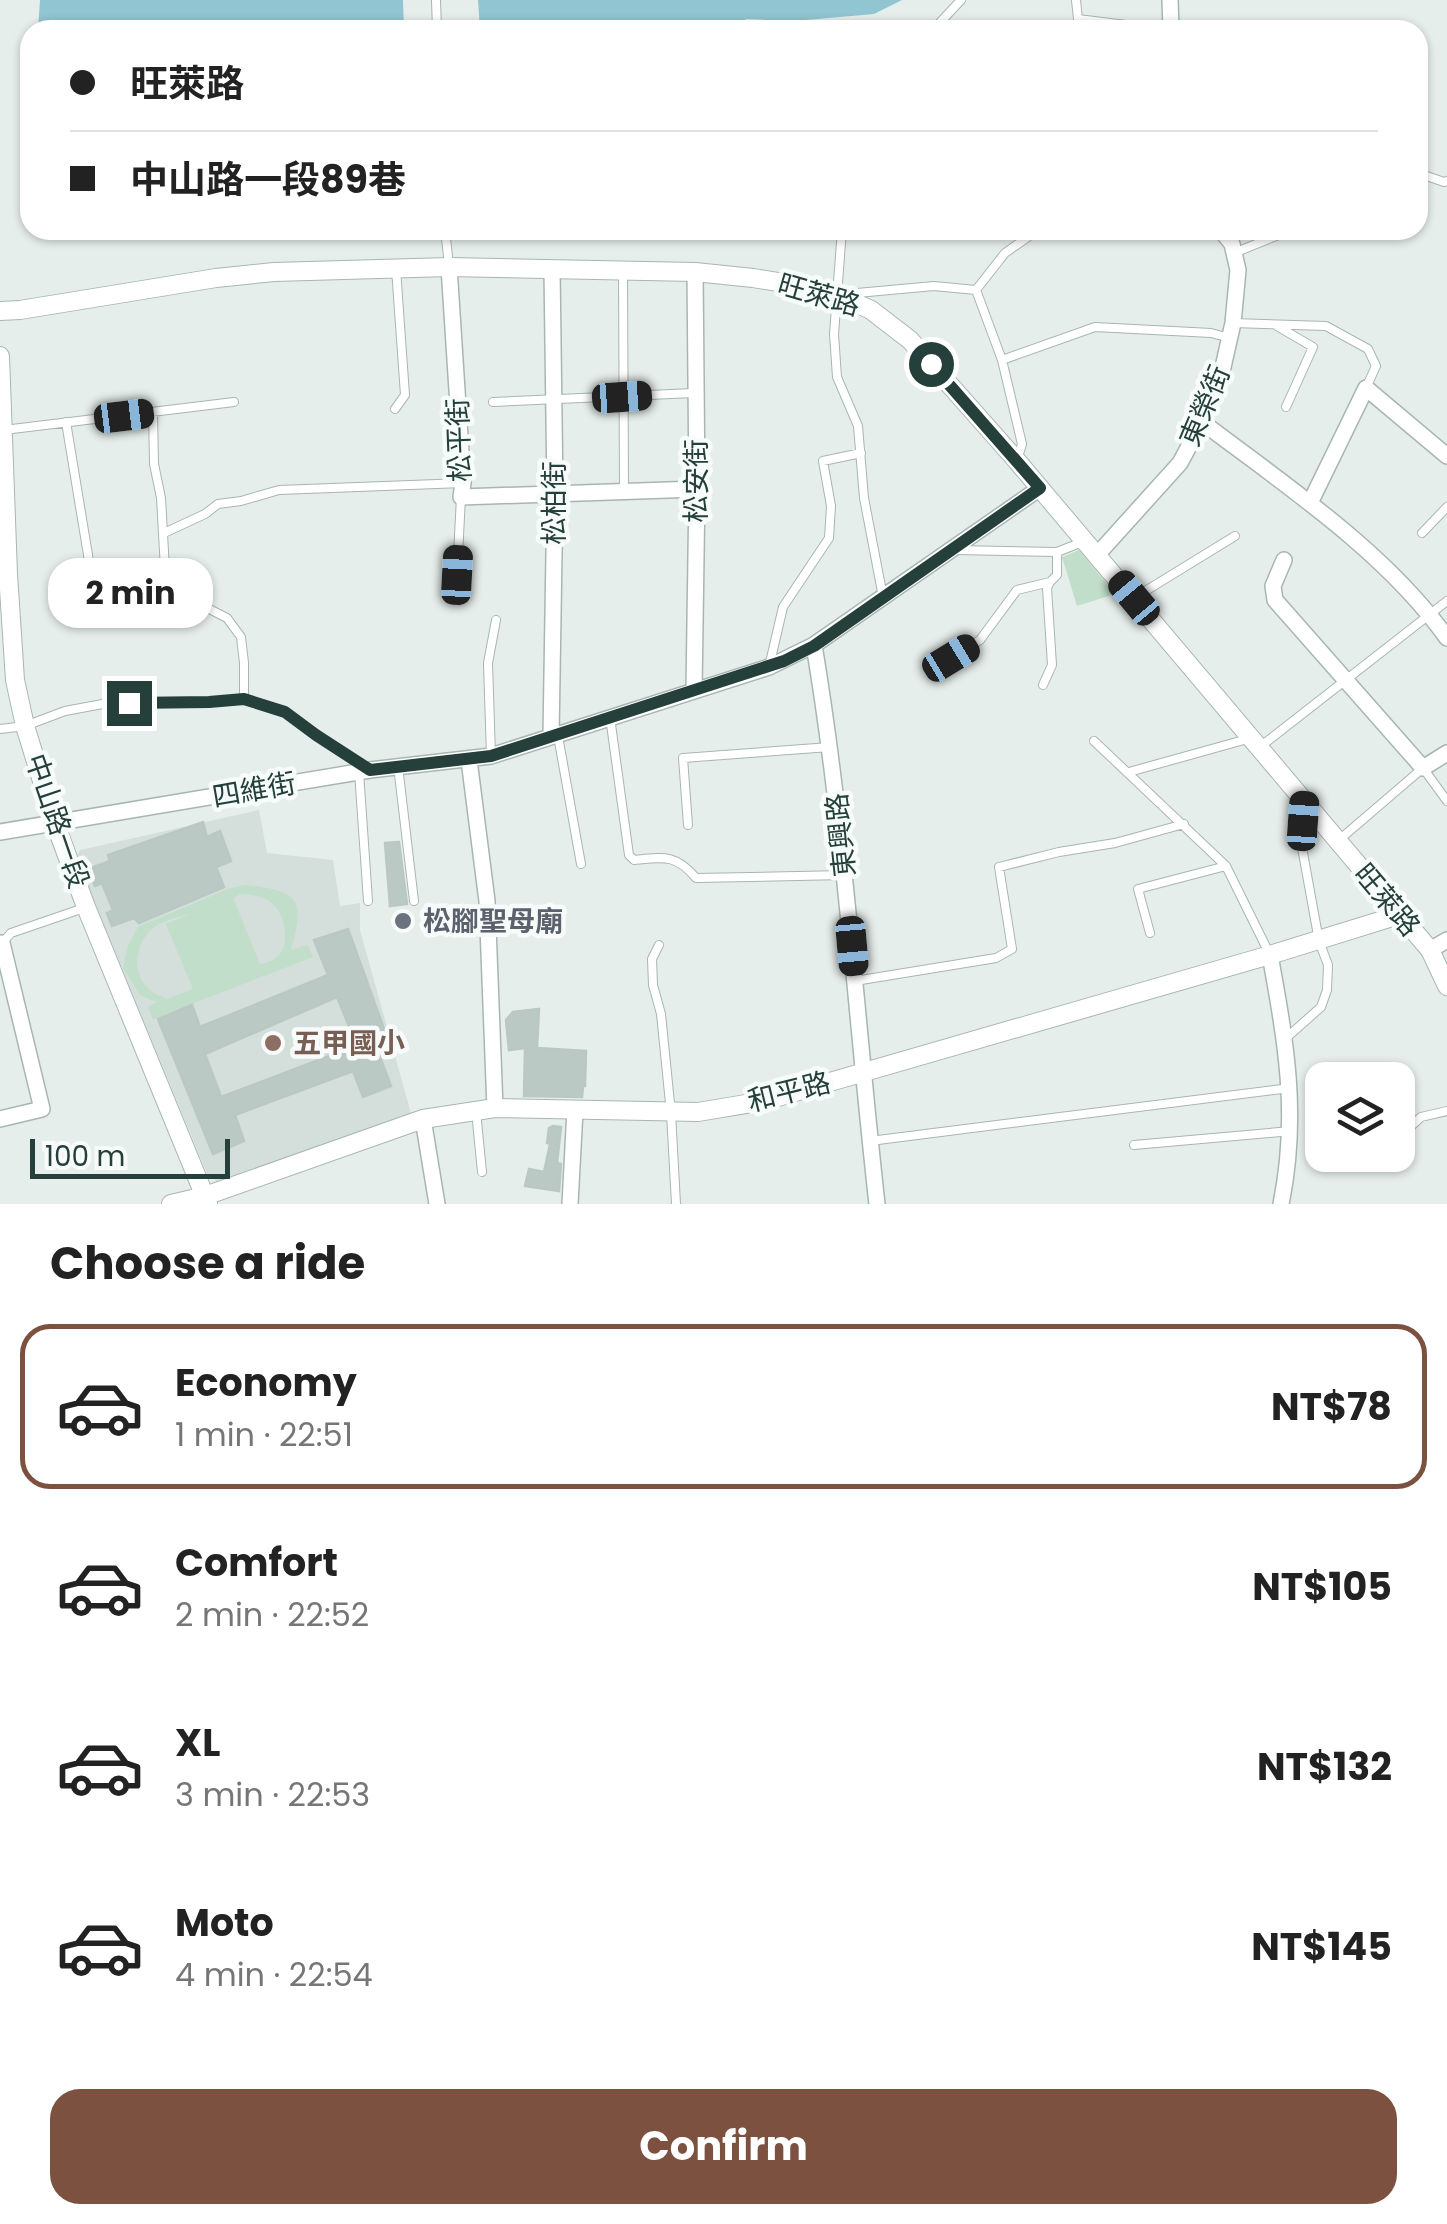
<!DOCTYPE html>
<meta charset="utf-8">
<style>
:root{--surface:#fff;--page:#f2f2f2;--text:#222;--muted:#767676;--line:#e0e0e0;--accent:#7d5140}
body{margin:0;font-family:Poppins,"Noto Sans TC",sans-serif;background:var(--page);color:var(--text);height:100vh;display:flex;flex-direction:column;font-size:38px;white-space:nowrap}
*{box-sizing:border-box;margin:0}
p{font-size:32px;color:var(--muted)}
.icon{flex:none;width:55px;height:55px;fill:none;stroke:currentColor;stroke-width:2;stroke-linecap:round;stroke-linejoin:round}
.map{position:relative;height:1204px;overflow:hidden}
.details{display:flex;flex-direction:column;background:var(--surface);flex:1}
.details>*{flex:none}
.top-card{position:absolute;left:20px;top:20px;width:1408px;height:220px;border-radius:30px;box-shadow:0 2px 8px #0004;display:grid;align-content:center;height:220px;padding:0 50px;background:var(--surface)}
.buttons{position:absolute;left:1305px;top:1062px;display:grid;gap:20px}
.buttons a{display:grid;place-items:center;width:110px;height:110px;border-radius:20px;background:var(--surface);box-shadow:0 2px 8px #0004;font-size:50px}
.scale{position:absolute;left:30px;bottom:25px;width:200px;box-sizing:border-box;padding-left:10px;border:5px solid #25403a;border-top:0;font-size:28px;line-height:35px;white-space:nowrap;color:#25403a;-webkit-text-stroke:8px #f7fbf9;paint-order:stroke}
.end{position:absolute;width:45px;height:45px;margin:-22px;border:12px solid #25403a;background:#fff;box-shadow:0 0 0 5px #fff}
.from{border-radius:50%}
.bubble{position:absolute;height:70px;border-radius:30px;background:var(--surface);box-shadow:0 2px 8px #0004;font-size:32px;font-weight:700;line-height:70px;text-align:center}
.car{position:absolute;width:30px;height:60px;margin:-30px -15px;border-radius:12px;box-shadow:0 0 8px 2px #0007;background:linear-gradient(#222 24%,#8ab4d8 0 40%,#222 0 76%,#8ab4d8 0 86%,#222 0)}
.top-card b{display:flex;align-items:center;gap:35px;height:95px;font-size:38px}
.top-card b+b{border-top:2px solid var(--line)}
.top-card i{width:25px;height:25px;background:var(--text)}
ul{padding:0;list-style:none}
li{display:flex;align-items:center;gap:30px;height:165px;margin:0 20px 15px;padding:0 30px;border:5px solid transparent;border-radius:30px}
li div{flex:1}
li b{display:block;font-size:38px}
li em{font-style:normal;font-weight:700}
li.selected{border-color:var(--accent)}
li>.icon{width:90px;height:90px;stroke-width:1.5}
h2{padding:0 50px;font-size:45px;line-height:120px}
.primary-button{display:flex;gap:20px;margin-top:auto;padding:20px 50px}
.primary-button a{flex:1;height:115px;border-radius:30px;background:var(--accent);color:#fff;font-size:40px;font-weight:700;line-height:115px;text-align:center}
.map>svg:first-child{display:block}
.built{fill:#d4deda}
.green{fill:#c0dec9;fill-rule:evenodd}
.water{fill:#91c5d1}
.building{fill:#bbc9c4;stroke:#b9c8c2;stroke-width:2.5;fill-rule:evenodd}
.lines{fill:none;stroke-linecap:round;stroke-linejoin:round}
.service-casing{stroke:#a8b6b2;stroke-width:10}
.minor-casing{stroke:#a8b6b2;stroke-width:18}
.tertiary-casing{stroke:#a8b6b2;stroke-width:20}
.service{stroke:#fff;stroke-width:8}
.minor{stroke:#fff;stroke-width:15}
.tertiary{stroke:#fff;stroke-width:18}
.route{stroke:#25403a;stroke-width:12}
.worship-dot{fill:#6b7280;stroke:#f7fbf9;stroke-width:4}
.education-dot{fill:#8d6e63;stroke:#f7fbf9;stroke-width:4}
.labels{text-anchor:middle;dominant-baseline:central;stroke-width:9;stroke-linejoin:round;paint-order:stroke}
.street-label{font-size:28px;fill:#25403a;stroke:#f7fbf9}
.worship-label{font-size:28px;font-weight:bold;fill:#5b616d;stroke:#f7fbf9;text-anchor:start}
.education-label{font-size:28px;font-weight:bold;fill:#785e54;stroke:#f7fbf9;text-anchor:start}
</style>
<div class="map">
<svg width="1447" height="1204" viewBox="0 0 1447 1204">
<rect width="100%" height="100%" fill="#e6eeeb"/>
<path class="built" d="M259 810 267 853 333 860 340 906 360 903V930L412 1117 217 1181 208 1176 76 857 80 850Z"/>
<path class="green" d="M1079 550 1115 594 1077 606 1062 557Z
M245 885C298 891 306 898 291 950L307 945 313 957 153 1019 148 1007 157 1002 140 995 123 968 128 946 138 927 228 889ZM240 894C251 894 264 896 273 904 284 913 289 938 282 951 277 959 268 963 260 964L233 898ZM193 913 166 924 193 989 167 999C165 998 154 993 152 992 130 976 134 943 154 927 164 920 182 916 193 913Z"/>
<path class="water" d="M40 0H403L404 30H38Z
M478 0H902L874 14 794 21 746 19 735 30H480Z"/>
<path class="building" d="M203 822 207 837 220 831 231 861 216 867 224 887 139 923 134 918 112 926 107 913 113 910 102 883 95 886 88 869 110 861 108 855Z
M399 842 407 904 390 906 385 843Z
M348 929 388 1040 375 1044 391 1086 363 1097 353 1071 235 1115 244 1141 213 1154 158 1019 192 1005 200 1027 328 975 314 940ZM337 997 356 1043 345 1050 221 1097 205 1054Z
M539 1009 537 1048 586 1051 585 1086H583L582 1097 524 1096 525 1048 509 1050 506 1020 513 1012Z
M553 1126 561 1127 557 1163 561 1164 559 1191 525 1186 529 1169 544 1172 550 1144 547 1143 549 1128Z"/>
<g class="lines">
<defs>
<path id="service" d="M436 0 437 30
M1076 0 1078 19
M1078 19 1166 30
M933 30 961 0
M1418 173 1444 182 1447 181
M445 230 449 265
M842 230 834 334 837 377 858 426 864 498 883 597
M1234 253 1291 230
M623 271 624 492
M976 290 1002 360 1022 444 1018 457
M846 294 934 286 976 290 1005 253 1038 230
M1233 323 1326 326 1368 349 1376 366 1366 388
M1277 326 1313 347 1286 407
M1002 360 1095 327 1211 333 1230 338
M493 402 694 393
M395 409 405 395 396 269
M153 412 154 464 161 498 166 587
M66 422 90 567
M4 430 234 402
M164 533 205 514 218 504 241 501 279 490 463 483
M1422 533 1447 507
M957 550 1057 552
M457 575 461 497
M72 598 166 587 227 618 241 637 244 663V699
M1134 598 1235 536
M951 658 980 640 1017 590 1050 582 1057 575V552L1085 541
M769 667 783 607 829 538 831 506 823 461 861 453
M1043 685 1052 665 1047 588 1050 582
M610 717 629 855 634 860C664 857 676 854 696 878L845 875
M0 729 25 726 65 711 108 703 209 702 244 699 285 712 316 735 367 767
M558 736 581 864
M1094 741 1226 866 1270 955
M1260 747 1447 601
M491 756 488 663 496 620
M398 766 414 901
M359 772 368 901
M1129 772 1251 738
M688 825 683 758 830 747
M1339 840 1423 768 1447 801
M1150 933 1138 889 1226 866
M2 943 11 933 84 908
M659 945 652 959 653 985 661 1014 671 1113 676 1204
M855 981 996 958 1012 949 999 867 1059 852 1115 843 1184 824
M1285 1039 1321 1007 1327 990 1328 965 1319 941 1301 842 1304 804
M476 1111 482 1172
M1398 1138 1421 1117 1447 1111
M870 1141 1290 1088
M1134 1145 1291 1131
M1355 1158 1362 1155"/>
<path id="minor" d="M1170 0 1171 30
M449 267 463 483 461 497 697 489
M1202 422C1285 485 1386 552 1447 638
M1310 503 1366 388 1447 456
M1097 555 1180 463 1202 422 1221 376 1233 323 1238 270 1232 244 1221 230
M1284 560 1273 586 1275 600 1423 768 1447 753
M814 645C845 831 856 1018 877 1204
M694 690 697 489 695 272
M551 736 555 493 552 269
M469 760 487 901 495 1108
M0 832 370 770 491 756 769 667 814 645 1040 488
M0 944 2 943 42 1109 0 1119
M1430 950 1447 940
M1270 955C1286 1043 1299 1115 1281 1204
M423 1119 437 1204
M570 1204 575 1110"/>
<path id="tertiary" d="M0 311 20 310 216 278 274 272 449 267 695 272 753 278 814 288 836 294 871 310 910 340 1017 461 1430 950 1447 986
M0 356 8 574 15 680 25 726 55 823 86 907 208 1204
M171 1204 205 1196 423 1119 495 1108 698 1112 764 1101 1270 955 1399 915"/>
</defs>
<use href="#service" class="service-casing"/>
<use href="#minor" class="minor-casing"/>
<use href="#tertiary" class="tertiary-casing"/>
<use href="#service" class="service"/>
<use href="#minor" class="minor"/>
<use href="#tertiary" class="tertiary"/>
</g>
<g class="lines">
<path class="route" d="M129 703 209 702 244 699 285 712 316 735 370 770 491 756 784 661 814 646 1040 488 931 364"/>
</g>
<circle class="worship-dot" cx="403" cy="921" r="10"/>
<circle class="education-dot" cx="273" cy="1043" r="10"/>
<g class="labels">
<g class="street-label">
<text transform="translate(819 295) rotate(16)">旺萊路</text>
<text transform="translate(1205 406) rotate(-67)">東榮街</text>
<text transform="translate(459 440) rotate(-92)">松平街</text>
<text transform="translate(696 481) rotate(-90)">松安街</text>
<text transform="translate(554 503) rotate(-90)">松柏街</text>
<text transform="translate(254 790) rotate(-10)">四維街</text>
<text transform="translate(57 821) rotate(71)">中山路一段</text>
<text transform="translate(841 835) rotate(-96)">東興路</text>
<text transform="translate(1387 900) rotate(50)">旺萊路</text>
<text transform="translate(789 1092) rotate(-14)">和平路</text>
</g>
<g class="worship-label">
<text x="423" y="921">松腳聖母廟</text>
</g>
<g class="education-label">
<text x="293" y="1043">五甲國小</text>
</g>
</g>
</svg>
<div class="buttons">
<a><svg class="icon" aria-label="layers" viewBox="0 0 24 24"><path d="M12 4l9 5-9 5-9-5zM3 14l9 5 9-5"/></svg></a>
</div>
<div class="scale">100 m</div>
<i class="end from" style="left:931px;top:364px"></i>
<i class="end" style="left:129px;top:703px"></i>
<div class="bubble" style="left:48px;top:558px;width:165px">2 min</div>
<i class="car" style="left:622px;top:397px;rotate:86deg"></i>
<i class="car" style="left:124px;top:416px;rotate:83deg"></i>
<i class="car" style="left:457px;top:575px;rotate:3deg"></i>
<i class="car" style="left:1134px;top:598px;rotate:320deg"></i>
<i class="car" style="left:951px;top:658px;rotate:59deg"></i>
<i class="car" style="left:1303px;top:821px;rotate:4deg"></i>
<i class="car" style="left:852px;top:946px;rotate:175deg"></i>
<div class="top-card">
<b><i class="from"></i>旺萊路</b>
<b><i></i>中山路一段89巷</b>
</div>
</div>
<section class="details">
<h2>Choose a ride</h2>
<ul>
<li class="selected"><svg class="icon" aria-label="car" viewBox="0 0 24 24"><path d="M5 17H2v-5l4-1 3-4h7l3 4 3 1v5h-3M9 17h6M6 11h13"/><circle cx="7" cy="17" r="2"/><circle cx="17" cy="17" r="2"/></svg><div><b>Economy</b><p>1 min · 22:51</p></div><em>NT$78</em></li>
<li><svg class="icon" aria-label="car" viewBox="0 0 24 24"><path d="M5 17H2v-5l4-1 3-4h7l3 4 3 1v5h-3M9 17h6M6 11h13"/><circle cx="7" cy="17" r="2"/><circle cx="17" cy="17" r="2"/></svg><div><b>Comfort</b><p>2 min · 22:52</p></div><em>NT$105</em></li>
<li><svg class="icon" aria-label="car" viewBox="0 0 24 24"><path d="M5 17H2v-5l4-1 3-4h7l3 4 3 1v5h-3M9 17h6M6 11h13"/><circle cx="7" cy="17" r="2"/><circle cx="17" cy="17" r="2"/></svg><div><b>XL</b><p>3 min · 22:53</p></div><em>NT$132</em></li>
<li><svg class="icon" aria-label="car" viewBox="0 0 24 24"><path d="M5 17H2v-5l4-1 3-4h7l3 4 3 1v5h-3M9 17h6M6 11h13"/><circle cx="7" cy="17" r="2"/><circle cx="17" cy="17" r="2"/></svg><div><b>Moto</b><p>4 min · 22:54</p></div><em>NT$145</em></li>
</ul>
<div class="primary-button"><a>Confirm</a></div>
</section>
